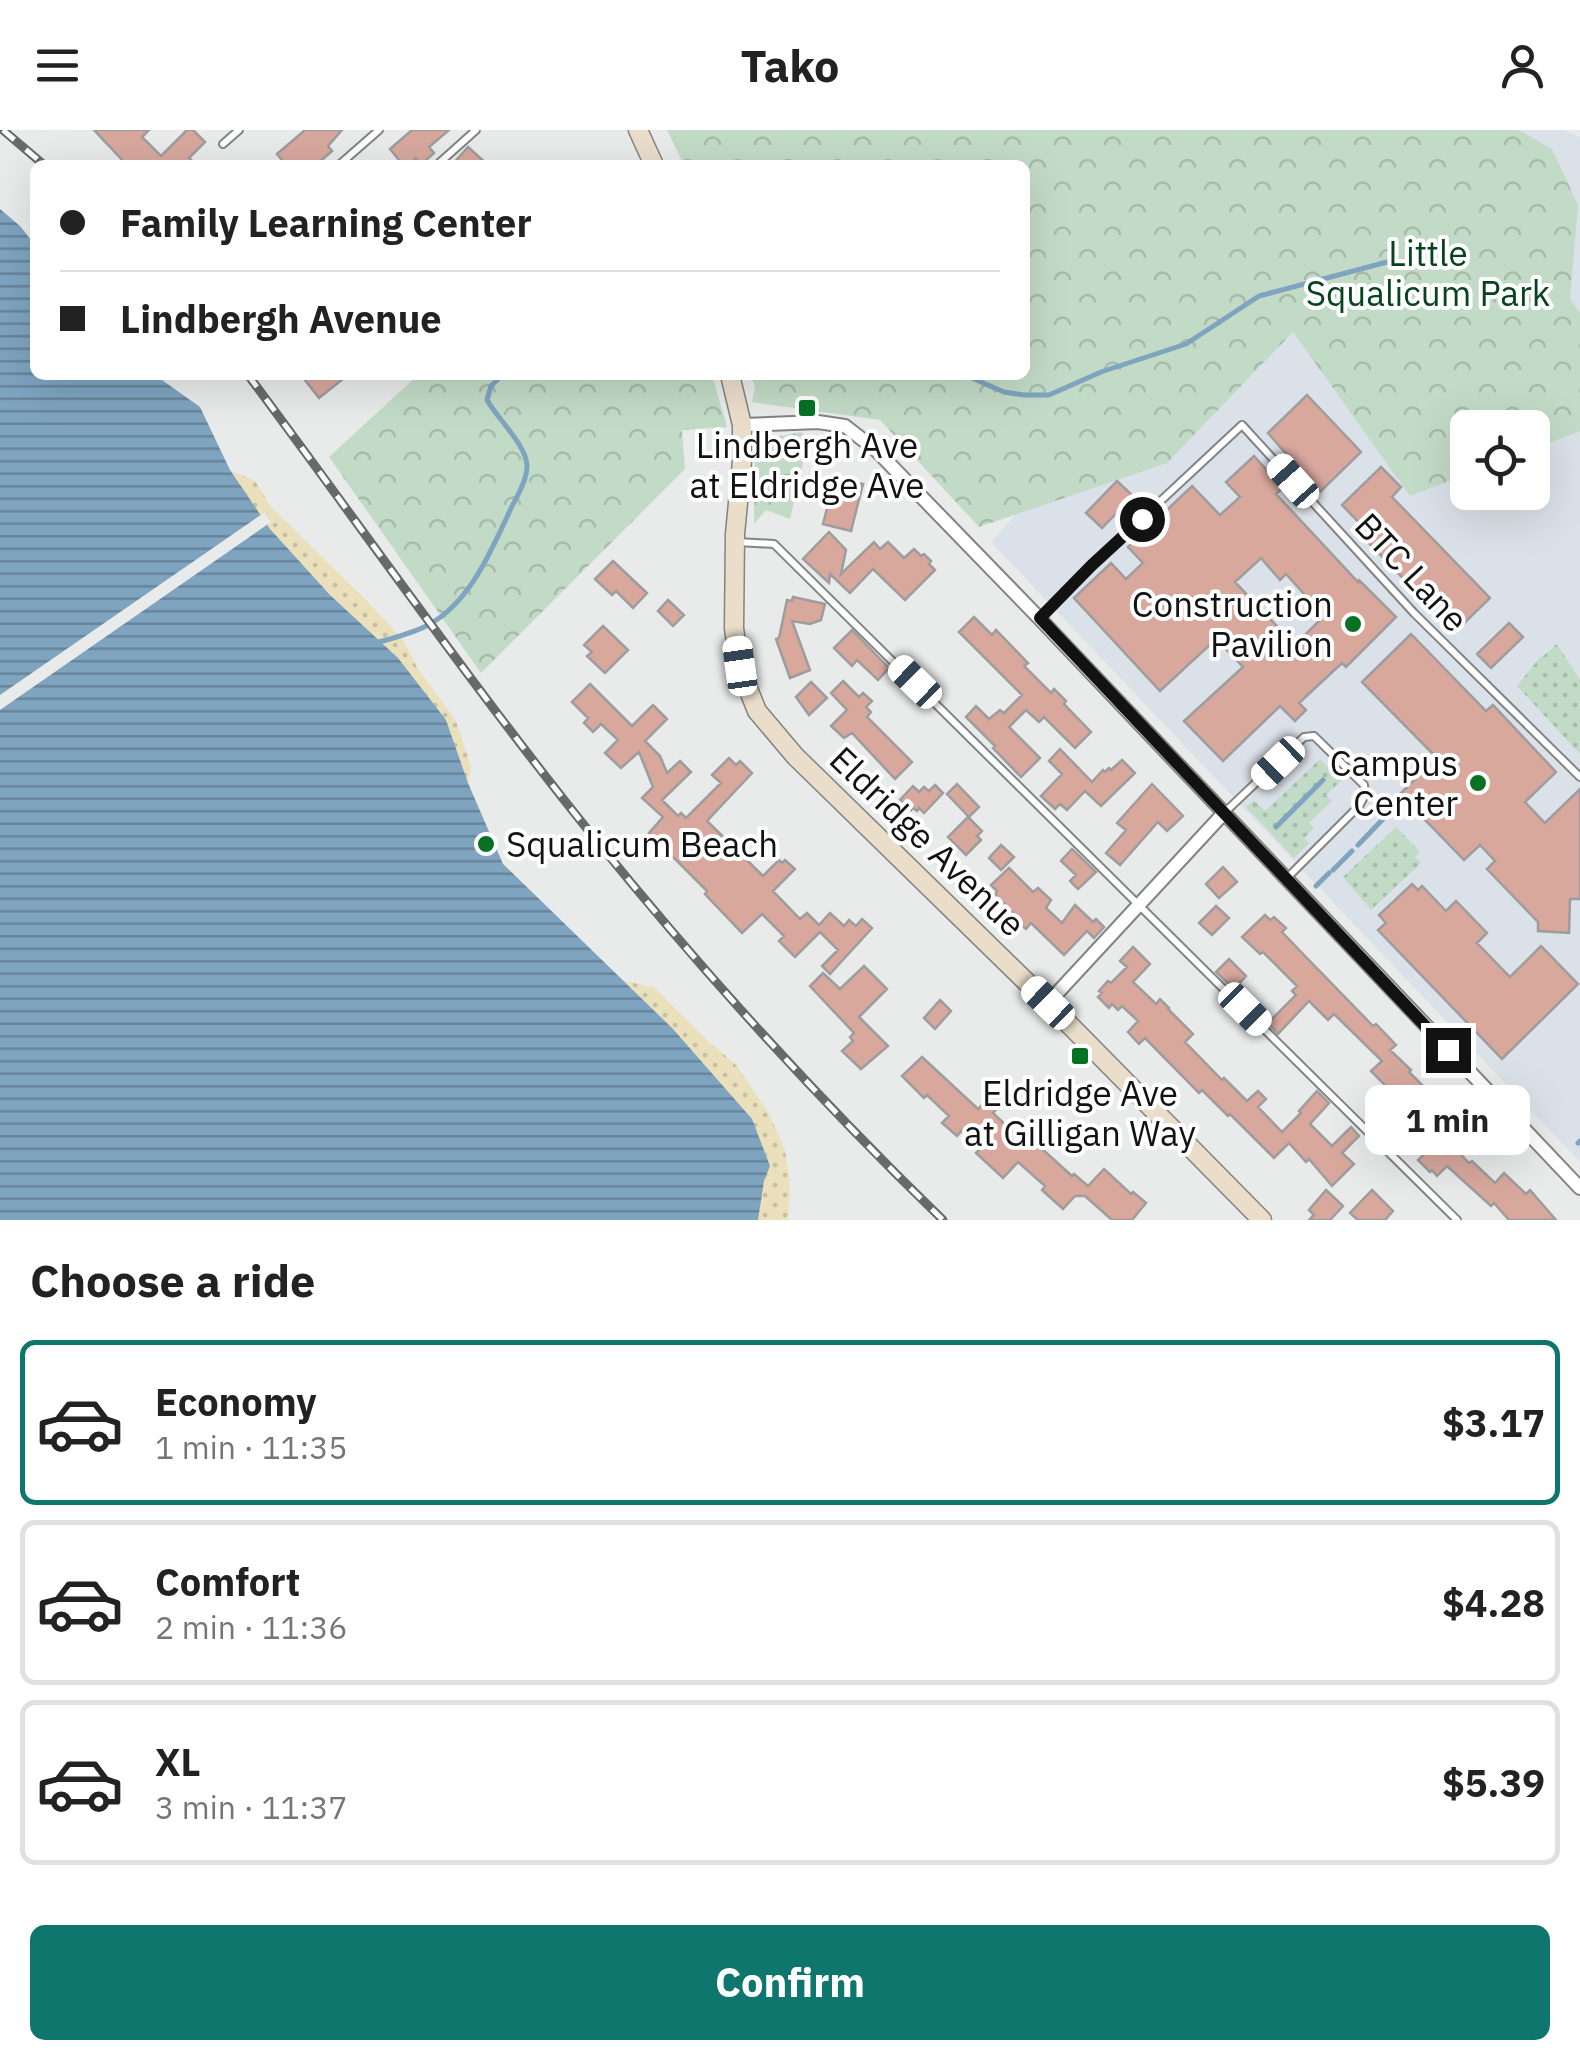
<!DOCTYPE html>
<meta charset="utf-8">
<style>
:root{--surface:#fff;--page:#f2f2f2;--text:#222;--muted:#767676;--line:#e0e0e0;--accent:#0f766e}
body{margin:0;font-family:"IBM Plex Sans",sans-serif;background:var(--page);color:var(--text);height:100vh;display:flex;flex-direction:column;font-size:38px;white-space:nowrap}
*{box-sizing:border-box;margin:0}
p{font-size:32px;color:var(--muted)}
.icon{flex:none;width:55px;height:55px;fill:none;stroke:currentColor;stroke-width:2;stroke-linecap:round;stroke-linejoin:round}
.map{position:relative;height:1090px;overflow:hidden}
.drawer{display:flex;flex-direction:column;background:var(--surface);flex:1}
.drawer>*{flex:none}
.hud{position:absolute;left:30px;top:30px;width:1000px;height:220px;border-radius:15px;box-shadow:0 10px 40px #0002;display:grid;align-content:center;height:220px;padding:0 30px;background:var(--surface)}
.buttons{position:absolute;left:1450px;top:280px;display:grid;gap:20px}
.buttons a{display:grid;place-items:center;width:100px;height:100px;border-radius:15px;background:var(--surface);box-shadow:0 10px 40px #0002;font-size:50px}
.end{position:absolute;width:45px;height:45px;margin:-22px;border:12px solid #121212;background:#fff;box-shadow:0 0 0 5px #fff}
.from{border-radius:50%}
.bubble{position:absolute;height:70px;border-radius:15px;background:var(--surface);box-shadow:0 10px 40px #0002;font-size:32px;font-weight:700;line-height:70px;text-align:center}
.car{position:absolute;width:30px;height:60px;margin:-30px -15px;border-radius:12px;box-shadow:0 0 8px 2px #0007;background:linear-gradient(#fff 24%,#345 0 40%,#fff 0 76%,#345 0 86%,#fff 0)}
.hud b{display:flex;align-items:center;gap:35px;height:95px;font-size:38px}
.hud b+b{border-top:2px solid var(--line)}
.hud i{width:25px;height:25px;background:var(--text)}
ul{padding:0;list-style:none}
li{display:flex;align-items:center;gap:30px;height:165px;margin:0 20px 15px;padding:0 10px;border:5px solid var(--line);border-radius:15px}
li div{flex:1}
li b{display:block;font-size:38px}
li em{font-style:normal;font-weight:700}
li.current{border-color:var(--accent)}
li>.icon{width:90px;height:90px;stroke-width:1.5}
h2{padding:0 30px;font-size:45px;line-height:120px}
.cta{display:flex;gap:20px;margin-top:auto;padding:20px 30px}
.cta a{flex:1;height:115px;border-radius:15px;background:var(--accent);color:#fff;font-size:40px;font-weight:700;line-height:115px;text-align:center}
header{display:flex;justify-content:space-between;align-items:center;height:130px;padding:0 30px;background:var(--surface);font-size:45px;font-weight:700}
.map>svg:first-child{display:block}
.built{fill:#dbe1e8;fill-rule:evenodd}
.grass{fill:url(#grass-dots)}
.sand{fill:url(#sand-dots)}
.park{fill:url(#park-crowns)}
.water{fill:url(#water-rules)}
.pier{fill:#e9eaea}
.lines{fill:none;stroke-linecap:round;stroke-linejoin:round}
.stream{stroke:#7fa4c0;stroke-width:5}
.building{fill:#d8a89d;stroke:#9e9c9c;stroke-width:2.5;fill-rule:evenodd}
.service-casing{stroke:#828383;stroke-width:10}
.minor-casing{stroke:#828383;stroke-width:16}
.secondary-casing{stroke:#828383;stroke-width:21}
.service{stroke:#fff;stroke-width:6}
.minor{stroke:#fff;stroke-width:12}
.secondary{stroke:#eaddca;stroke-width:18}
.rail-casing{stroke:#686969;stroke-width:9}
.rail{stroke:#fff;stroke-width:5;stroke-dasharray:15;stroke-linecap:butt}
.route{stroke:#121212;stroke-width:12}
.poi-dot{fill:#077224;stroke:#fff;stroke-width:4}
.labels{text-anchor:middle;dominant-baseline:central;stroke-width:8;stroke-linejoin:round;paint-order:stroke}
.park-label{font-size:35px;fill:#07431d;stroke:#fff}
.poi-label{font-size:35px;fill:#121212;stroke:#fff}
.street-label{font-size:35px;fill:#121212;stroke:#fff}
</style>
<header><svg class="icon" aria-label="menu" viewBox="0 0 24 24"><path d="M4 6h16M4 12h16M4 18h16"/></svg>Tako<svg class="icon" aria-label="person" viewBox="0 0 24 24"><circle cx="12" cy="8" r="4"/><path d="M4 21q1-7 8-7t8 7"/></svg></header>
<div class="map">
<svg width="1580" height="1090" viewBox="0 0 1580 1090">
<defs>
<pattern id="grass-dots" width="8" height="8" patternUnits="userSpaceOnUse" patternTransform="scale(2.5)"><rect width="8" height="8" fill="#c2dbc6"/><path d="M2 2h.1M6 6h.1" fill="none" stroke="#a6bba9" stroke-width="1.8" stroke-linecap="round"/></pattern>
<pattern id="sand-dots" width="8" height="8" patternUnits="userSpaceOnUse" patternTransform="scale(2.5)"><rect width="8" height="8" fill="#eae0bb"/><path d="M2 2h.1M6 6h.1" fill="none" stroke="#c8bfa0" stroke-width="1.8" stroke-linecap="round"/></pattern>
<pattern id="park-crowns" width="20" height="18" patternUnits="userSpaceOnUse" patternTransform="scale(2.5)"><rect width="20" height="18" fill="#c2dbc6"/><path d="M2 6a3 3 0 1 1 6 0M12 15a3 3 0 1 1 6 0" fill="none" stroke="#a6bba9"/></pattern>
<pattern id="water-rules" width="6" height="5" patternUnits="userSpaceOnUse" patternTransform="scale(2.5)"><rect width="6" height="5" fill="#7fa4c0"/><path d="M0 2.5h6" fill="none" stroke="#67849b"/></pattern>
</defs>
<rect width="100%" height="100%" fill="#e9eaea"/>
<path class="built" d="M1361 0H1564L1580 7V1032L991 412ZM1468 298H1532V362H1468Z"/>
<path class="grass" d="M1557 514 1580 550V624L1517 556 1540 527 1541 528Z
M1320 629 1341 651 1326 665 1332 671 1309 693 1314 698 1304 708 1309 713 1294 728 1246 677 1254 670 1265 681Z
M1396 697 1420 722 1415 727 1421 733 1371 780 1343 747Z"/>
<path class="sand" d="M230 340 255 351 271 377 367 471 403 510 418 539 456 591 471 636 468 654 503 734 623 851 654 857 707 910 737 936 769 984 785 1020 790 1055 788 1090H751L490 734Z"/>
<path class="park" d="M667 0H1519L1552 19 1578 75 1570 169 1580 183V301L1533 319 1532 298H1468L1467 344 1410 366 1293 202 1167 333 979 397 880 290 752 272 755 256 750 245H1025V35H677L682 31Z
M418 245H712L727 297 682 300 685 339 481 543 329 327Z
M801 302 809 308 790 389 766 380 754 394 755 311Z"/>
<path class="water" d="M0 79 20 96 35 115V245H155L200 277 230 340 270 399 330 465 398 528 446 590 468 653 503 734 673 899 752 989 770 1036 764 1051 758 1090H0Z"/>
<path class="pier" d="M265 382 271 392 0 580V565Z"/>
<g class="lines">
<path class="stream" d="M965 245 1004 262 1024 265H1049L1101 242 1186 214 1259 166 1387 132
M379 512C397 507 414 503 430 494 469 472 489 425 507 387 513 372 527 353 527 336 527 316 497 288 487 270L491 256 502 245
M1276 697 1323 650
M1358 715 1385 687
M1333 740 1352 721
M1316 756 1329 743
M1578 1013 1580 1011"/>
</g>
<path class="building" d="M94 0H149L142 7 161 26 187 0H193L205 12 189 28 196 35H127Z
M305 0H342L328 16 332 21 316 35H286L277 24Z
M412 0H449L429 17 434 23 421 35 416 28 408 35H403L390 19Z
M468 17 488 35H452Z
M301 245H348L319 268Z
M1307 265 1361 322 1320 362 1268 303Z
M1254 326 1283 358 1276 364 1358 452 1359 450 1396 487 1346 537 1342 533 1299 573 1306 580 1295 591 1280 576 1223 631 1184 591 1243 537 1216 509 1160 561 1074 468 1111 433 1126 449 1143 433 1128 417 1192 356 1220 385 1240 367 1226 352ZM1261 428 1280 450 1286 444 1324 486 1295 515 1235 452Z
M1381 337 1401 357 1392 367 1490 468 1455 502 1365 409 1370 404 1342 375Z
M844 350 863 354 851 401 823 394 831 363 840 365Z
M1117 351 1133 366 1102 398 1086 383Z
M829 402 846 420 841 444 874 412 880 419 888 412 904 428 914 419 921 426 924 424 931 431 929 434 935 440 905 470 873 439 850 463 830 444 829 453 803 429Z
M613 431 647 463 633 478 616 461 612 465 595 449Z
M793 467 825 474 821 490 810 494 792 491 810 540 790 548 776 509 779 508 787 470 792 471Z
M668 470 684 485 673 496 658 481Z
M974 487 992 505 996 500 1028 533 1024 536 1051 563 1054 559 1066 571 1064 574 1091 602 1075 618 1044 587 1039 592 1026 580 1009 597 1040 628 1021 647 993 618 995 616 966 587 976 576 989 589 1000 580 1004 583 1022 565 959 502Z
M1509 493 1523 507 1491 538 1477 524Z
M603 496 628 520 605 543 587 526 592 522 584 515Z
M852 500 889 538 878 550 857 530 852 536 834 518Z
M1411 504 1486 581 1493 575 1556 642 1525 672 1545 693 1580 659V769H1570L1569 803 1538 801V792L1487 739 1495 731 1480 715 1464 730 1400 664 1437 628 1362 552Z
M843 551 859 567 863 563 872 571 866 577 871 582 867 587 912 632 895 649 852 603 844 608 831 596 847 580 831 563Z
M811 552 827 568 809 585 796 567Z
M590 554 632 596 653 575 667 589 645 611 660 626 667 643 680 631 691 642 662 670 678 686 681 683 686 688 721 653 712 645 729 628 736 635 740 631 752 643 707 691 763 746 779 730 782 733 785 730 795 739 773 761 800 789 807 783 819 795 830 783 844 796 849 790 856 796 862 789 872 798 830 844 822 836 838 820 820 802 795 827 779 811 784 806 762 784 742 803 705 764 707 761 649 703 663 687 642 668 653 657 639 622 621 638 605 623 618 610 601 594 593 602 584 593 588 588 572 572Z
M1060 619 1092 652 1103 640 1105 642 1109 638 1111 640 1122 630 1135 643 1101 676 1085 661 1067 680 1060 674 1055 679 1041 666 1062 644 1049 631Z
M957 654 979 677 969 687 947 664Z
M1152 654 1183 686 1167 701 1158 692 1120 735 1106 723 1126 700 1117 693Z
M935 655 943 663 924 683 919 678 917 681 913 678 911 680 900 670 913 656 919 662 924 657 929 661Z
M968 687 982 701 977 706 981 710 966 725 948 707Z
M1001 715 1014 727 1001 740 989 728Z
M1072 719 1096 742 1078 759 1070 751 1076 745 1061 731Z
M1223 737 1237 752 1219 768 1206 754Z
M1009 738 1033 762 1038 758 1051 770 1046 778 1062 793 1075 775 1093 792 1096 789 1104 797 1094 808 1087 801 1064 825 1031 793 1026 799 1011 785 1013 783 995 764 997 761 991 755Z
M1412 754 1418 760 1422 756 1446 781 1456 771 1487 803 1477 813 1510 847 1541 816 1578 854 1502 929 1378 800 1386 793 1379 785Z
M1216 776 1229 788 1212 805 1199 793Z
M1265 785 1270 790 1274 787 1286 798 1282 802 1305 826 1373 896 1376 894 1396 915 1390 920 1411 940 1409 942 1428 961 1433 957 1443 967 1440 970 1444 975 1428 990 1419 982 1422 980 1406 962 1385 984 1374 973 1385 962 1381 958 1385 955 1371 941 1382 931 1334 884 1328 890 1309 871 1278 904 1268 893 1296 865 1292 861 1297 856 1263 822 1260 824 1242 807Z
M1133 817 1150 834 1133 852 1156 874 1160 869 1169 878 1168 879 1193 904 1185 912 1222 950 1224 948 1247 971 1258 961 1266 969 1258 977 1282 1002 1301 983 1299 981 1317 961 1329 973 1310 994 1332 1016 1351 997 1359 1006 1342 1023 1354 1034 1332 1056 1309 1029 1306 1032 1289 1013 1274 1028 1230 984 1228 986 1202 960 1199 963 1145 908 1139 914 1128 902 1138 891 1122 876 1118 880 1112 874 1109 878 1098 867 1102 863 1099 861 1108 851 1111 853 1127 837 1120 831Z
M1229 829 1246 846 1234 859 1216 842Z
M864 836 887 859 859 887 888 916 861 939 842 921 853 911 850 907 854 903 810 856 823 843 840 859Z
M940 870 951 881 935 899 924 888Z
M922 927 978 979 996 960 1006 969 993 983 1021 1010 1038 992 1053 1006 1041 1018 1072 1046 1074 1044 1088 1056 1104 1039 1131 1064 1133 1062 1146 1073 1132 1090H1112L1085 1066H1075L1063 1079 1042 1060 1045 1056 1018 1032 1003 1048 976 1023 985 1014 966 996 957 1006 942 993 949 986 927 965 924 968 902 946Z
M1443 1006 1469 1033 1472 1031 1495 1053 1504 1043 1526 1064 1530 1060 1556 1090H1509L1494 1073 1491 1076 1447 1036 1437 1046 1432 1040 1430 1042 1418 1030Z
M1326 1060 1343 1076 1330 1090H1309L1314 1085 1309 1080Z
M1372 1060 1393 1081 1385 1090H1358L1350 1083Z"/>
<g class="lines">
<defs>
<path id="service" d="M223 14 239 0
M339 35 379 0
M437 35 476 0
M737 412 774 414 1457 1090
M1041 488 1092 435 1242 295 1414 483 1580 647
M1224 683 1304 607 1314 606 1364 655 1365 665 1359 676 1286 749"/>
<path id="minor" d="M742 295 818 292 845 296 876 320 1040 489 1580 1058
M1048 873 1223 684"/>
<path id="secondary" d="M638 0 654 35
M730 245 742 295V331L735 404 734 498 739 536 757 581 795 626 1048 873 1262 1090"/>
</defs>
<use href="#service" class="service-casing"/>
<use href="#minor" class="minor-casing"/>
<use href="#secondary" class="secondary-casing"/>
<use href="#service" class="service"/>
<use href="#minor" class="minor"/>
<use href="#secondary" class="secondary"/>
<defs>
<path id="rail" d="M3 0 44 35
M248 245C362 398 472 556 592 705 701 840 818 969 943 1090"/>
</defs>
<use href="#rail" class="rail-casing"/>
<use href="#rail" class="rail"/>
</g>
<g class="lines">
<path class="route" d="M1142 389 1092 435 1040 488 1448 920"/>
</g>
<g class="poi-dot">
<rect x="797" y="268" width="20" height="20" rx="5"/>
<circle cx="1353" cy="494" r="10"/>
<circle cx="1478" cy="653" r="10"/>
<circle cx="486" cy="714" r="10"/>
<rect x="1070" y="916" width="20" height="20" rx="5"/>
</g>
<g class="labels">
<g class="park-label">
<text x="1428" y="123">Little<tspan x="1428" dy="40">Squalicum Park</tspan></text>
</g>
<g class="poi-label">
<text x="807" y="315">Lindbergh Ave<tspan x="807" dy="40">at Eldridge Ave</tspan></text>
<text x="1333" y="474" text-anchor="end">Construction<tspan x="1333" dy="40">Pavilion</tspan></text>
<text x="1458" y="633" text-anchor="end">Campus<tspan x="1458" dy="40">Center</tspan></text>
<text x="506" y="714" text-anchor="start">Squalicum Beach</text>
<text x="1080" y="963">Eldridge Ave<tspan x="1080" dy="40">at Gilligan Way</tspan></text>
</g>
<g class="street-label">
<text transform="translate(1412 442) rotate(47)">BTC Lane</text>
<text transform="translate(928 711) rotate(44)">Eldridge Avenue</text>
</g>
</g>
</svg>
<div class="buttons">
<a><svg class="icon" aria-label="locate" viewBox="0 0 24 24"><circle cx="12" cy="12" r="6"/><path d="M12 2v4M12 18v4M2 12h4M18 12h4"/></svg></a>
</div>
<i class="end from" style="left:1142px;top:389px"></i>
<i class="end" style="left:1448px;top:920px"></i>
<div class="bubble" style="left:1365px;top:955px;width:165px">1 min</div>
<i class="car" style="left:1293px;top:351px;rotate:318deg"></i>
<i class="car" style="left:740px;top:536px;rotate:352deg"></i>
<i class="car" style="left:915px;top:552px;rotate:314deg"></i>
<i class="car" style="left:1278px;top:633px;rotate:226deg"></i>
<i class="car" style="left:1048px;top:873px;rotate:314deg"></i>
<i class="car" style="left:1245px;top:879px;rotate:135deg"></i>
<div class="hud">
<b><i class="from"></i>Family Learning Center</b>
<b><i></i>Lindbergh Avenue</b>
</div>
</div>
<section class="drawer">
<h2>Choose a ride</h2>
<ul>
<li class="current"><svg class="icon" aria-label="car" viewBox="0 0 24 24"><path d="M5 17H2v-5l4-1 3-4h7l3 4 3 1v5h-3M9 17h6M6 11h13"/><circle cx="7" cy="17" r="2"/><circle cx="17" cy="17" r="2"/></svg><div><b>Economy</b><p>1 min · 11:35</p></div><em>$3.17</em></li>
<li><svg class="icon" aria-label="car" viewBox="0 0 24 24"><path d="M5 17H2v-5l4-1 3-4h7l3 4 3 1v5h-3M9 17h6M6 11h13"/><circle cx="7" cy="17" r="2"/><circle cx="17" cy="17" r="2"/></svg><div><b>Comfort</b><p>2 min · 11:36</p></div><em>$4.28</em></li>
<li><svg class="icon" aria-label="car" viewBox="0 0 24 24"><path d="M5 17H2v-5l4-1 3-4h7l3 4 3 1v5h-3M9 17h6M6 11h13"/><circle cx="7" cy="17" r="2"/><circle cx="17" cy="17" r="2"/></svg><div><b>XL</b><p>3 min · 11:37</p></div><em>$5.39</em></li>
</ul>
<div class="cta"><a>Confirm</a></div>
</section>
